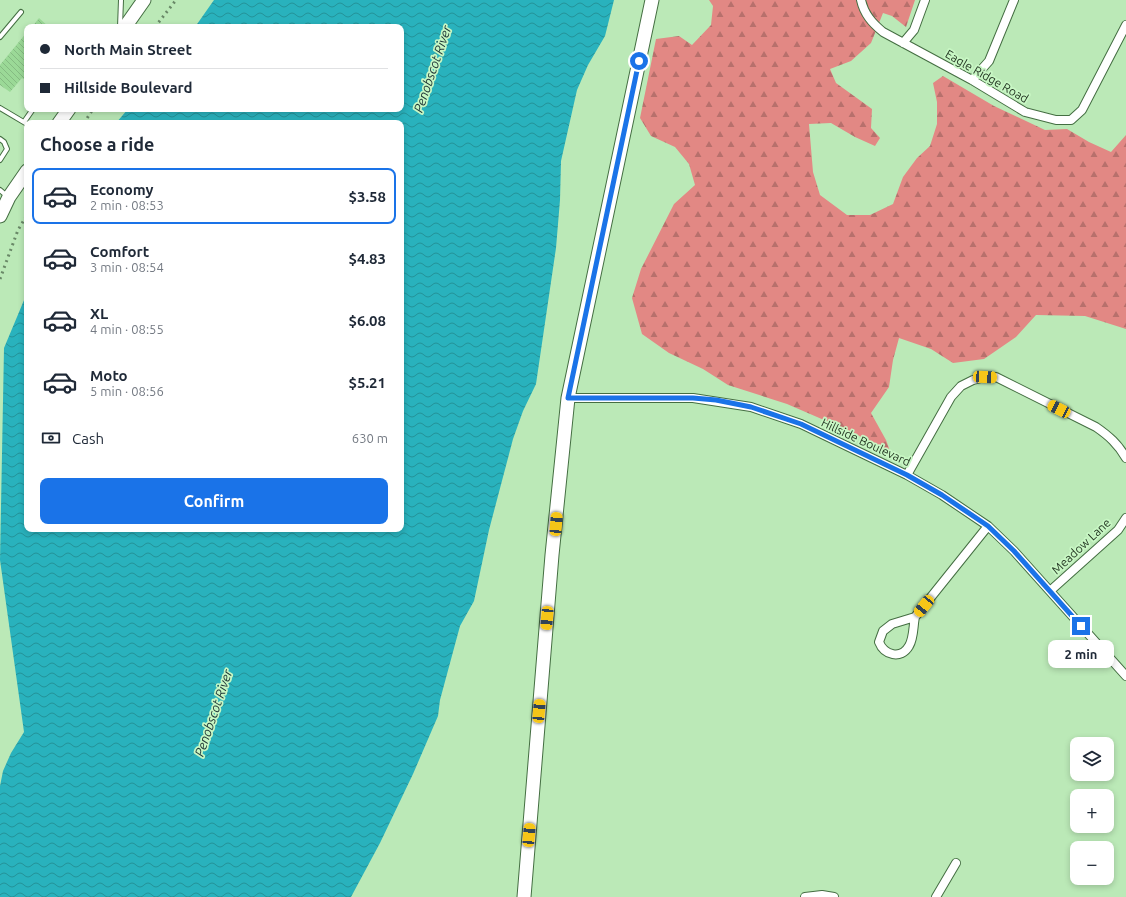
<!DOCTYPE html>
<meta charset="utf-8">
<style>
:root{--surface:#fff;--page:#f2f2f3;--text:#1f2937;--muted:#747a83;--line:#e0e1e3;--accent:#1a73e8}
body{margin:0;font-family:Ubuntu,sans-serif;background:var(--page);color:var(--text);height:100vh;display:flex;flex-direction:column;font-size:15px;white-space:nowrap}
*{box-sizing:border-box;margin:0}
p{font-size:13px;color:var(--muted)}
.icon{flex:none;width:22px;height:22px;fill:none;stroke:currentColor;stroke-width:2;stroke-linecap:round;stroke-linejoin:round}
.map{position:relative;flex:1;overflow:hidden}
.details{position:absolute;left:24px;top:120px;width:380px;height:412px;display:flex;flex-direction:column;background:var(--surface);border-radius:8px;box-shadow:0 2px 6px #0003}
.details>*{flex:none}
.banner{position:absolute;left:24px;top:24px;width:380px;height:88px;border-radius:8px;box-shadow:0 2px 6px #0003;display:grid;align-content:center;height:88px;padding:0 16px;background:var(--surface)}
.buttons{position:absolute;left:1070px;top:737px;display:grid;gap:8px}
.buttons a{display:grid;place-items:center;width:44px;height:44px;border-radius:8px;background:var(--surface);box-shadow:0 2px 6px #0003;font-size:20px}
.end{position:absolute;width:18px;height:18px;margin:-9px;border:5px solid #1a73e8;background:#fff;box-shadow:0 0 0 2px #fff}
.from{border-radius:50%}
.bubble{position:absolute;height:28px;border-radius:8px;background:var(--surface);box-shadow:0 2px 6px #0003;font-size:13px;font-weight:700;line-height:28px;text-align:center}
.car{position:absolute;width:12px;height:24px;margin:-12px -6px;border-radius:5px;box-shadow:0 0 3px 1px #0007;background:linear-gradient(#f5c518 24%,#345 0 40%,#f5c518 0 76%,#345 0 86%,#f5c518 0)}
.banner b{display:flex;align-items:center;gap:14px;height:38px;font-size:15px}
.banner b+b{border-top:1px solid var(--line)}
.banner i{width:10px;height:10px;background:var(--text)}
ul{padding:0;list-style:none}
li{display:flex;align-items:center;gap:12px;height:56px;margin:0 8px 6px;padding:0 8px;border:2px solid transparent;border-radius:8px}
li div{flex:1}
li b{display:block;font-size:15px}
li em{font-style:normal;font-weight:700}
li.on{border-color:var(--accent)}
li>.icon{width:36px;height:36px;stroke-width:1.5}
h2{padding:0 16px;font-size:18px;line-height:48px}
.pay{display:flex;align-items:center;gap:10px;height:44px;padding:0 16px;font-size:15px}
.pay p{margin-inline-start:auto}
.cta{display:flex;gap:8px;margin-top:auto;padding:8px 16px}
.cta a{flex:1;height:46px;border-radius:8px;background:var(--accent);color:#fff;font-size:16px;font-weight:700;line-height:46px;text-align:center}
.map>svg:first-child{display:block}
.forest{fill:url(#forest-firs)}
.water{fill:url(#water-waves)}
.building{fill:url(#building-back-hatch)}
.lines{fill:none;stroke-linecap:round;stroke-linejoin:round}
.lane-casing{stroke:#446e42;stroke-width:6}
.street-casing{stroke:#446e42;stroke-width:10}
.primary-casing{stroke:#446e42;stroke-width:15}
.lane{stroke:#fff;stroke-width:4}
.street{stroke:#fff;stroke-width:8}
.primary{stroke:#fff;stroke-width:13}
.rail{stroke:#698867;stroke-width:3;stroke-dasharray:2 4;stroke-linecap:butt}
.route{stroke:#1a73e8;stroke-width:5}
.labels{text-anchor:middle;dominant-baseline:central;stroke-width:3.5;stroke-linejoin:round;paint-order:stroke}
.street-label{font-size:12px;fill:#253824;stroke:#c8f7c4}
.water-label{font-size:13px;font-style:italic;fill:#1d3335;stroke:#c8f7c4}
</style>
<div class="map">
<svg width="1126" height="897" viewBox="0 0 1126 897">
<defs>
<pattern id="forest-firs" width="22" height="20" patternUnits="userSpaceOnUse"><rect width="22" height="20" fill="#e28884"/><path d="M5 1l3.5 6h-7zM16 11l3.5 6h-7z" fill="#b7706c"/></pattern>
<pattern id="water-waves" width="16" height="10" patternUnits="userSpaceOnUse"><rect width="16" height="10" fill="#29b2bd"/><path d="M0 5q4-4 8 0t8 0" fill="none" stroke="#239299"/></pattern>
<pattern id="building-back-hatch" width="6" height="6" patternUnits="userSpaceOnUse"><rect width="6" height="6" fill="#9bd997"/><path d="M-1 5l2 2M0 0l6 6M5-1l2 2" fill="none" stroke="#85bb82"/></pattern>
</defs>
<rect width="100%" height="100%" fill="#bbe9b7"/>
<path class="forest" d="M709 0H915L906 27 892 16 883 13 871 43 851 61 830 69 836 83 872 109 871 128 880 138 875 146 855 137 831 123 809 124 813 172 820 195 847 215H870L893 204 903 177 917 158 930 146 937 124V102L933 83 943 76 994 106 1045 130 1067 129 1089 142 1111 152 1126 135V329L1085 316 1036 315 1016 337 984 359 953 363 931 349 899 338 893 360 889 387 871 413 886 440 891 454 854 433 787 404 728 385 703 369 669 353 642 334 632 298 641 269 674 204 695 185 689 164 675 147 651 136 640 118 656 39 679 36 692 45 711 25 713 6Z"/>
<path class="water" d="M214 0H614L605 36 588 65 577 90 561 161 560 200 556 248 536 384 523 411 513 439 489 530 474 601 460 626 440 700 438 716 413 774 380 843 351 897H0V786L3 771 11 753 24 732 0 560 4 348 27 293V529H401V123H116L128 109H401V27H195Z"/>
<path class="building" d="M39 18 49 27H32Z
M27 32V78L25 80 22 78 10 92 0 85V65Z"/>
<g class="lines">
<defs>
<path id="lane" d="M120 27 121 0
M0 37 21 12
M0 108 27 124
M24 122 33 109
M0 139 4 142 7 149 0 160
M0 190 7 196"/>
<path id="street" d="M861 0C864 14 872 23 883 32L972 80 1025 112 1056 120H1071L1082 110 1126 25
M903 43 914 30 925 0
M972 80 989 61 1014 0
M568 398H693L751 407 801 424 907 475 942 495 988 526 1014 551 1126 676
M907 475 951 397 961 386 973 380 985 377H996L1096 427C1109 436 1118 444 1126 458
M1050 591 1118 530 1126 518
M915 617C913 626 914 638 909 646 901 660 884 655 879 642L883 631 892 624 915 617 988 526
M805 897 822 895 834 897
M936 897 956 863"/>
<path id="primary" d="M125 27 144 0
M59 123 69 109
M0 216 9 197 27 171
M524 897 552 555 568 398 652 0"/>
</defs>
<use href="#lane" class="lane-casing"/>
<use href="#street" class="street-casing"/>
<use href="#primary" class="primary-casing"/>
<use href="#lane" class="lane"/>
<use href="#street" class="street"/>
<use href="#primary" class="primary"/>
<path class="rail" d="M155 27 176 0
M84 123 93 109
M0 279 18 230 27 215"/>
</g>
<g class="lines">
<path class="route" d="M639 61 568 398H693L716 400 751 407 801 424 907 475 942 495 988 526 1014 551 1081 626"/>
</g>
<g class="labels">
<g class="street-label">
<text transform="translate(987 76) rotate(30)">Eagle Ridge Road</text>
<text transform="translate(866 442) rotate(25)">Hillside Boulevard</text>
<text transform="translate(1081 546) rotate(-43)">Meadow Lane</text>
</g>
<g class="water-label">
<text transform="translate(432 69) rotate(-71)">Penobscot River</text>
<text transform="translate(213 713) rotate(-71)">Penobscot River</text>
</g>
</g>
</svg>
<div class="buttons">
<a><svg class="icon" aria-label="layers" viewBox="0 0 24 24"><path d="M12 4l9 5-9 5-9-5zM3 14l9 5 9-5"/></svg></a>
<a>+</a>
<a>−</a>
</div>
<i class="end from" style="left:639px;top:61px"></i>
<i class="end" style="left:1081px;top:626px"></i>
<div class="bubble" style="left:1048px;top:640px;width:66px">2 min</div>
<i class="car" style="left:985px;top:377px;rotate:93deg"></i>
<i class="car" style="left:1059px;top:409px;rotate:297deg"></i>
<i class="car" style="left:556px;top:524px;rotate:5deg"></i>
<i class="car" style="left:924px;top:606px;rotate:219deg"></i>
<i class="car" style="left:547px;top:618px;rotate:185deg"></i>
<i class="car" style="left:539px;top:711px;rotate:5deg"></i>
<i class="car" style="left:529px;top:835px;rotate:5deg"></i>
<div class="banner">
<b><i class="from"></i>North Main Street</b>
<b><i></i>Hillside Boulevard</b>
</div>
<section class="details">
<h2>Choose a ride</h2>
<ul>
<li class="on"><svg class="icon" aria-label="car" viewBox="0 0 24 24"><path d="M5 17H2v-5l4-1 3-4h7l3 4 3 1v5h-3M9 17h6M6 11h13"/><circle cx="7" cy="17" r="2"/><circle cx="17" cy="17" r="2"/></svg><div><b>Economy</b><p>2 min · 08:53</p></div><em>$3.58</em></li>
<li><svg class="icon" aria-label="car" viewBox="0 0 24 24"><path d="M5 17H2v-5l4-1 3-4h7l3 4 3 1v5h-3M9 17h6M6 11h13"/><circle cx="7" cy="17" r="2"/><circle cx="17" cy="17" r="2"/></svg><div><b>Comfort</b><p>3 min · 08:54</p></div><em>$4.83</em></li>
<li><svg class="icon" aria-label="car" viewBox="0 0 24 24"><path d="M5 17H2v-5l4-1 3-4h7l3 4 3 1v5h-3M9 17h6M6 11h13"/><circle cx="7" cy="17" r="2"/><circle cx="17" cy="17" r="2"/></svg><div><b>XL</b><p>4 min · 08:55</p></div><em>$6.08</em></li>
<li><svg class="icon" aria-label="car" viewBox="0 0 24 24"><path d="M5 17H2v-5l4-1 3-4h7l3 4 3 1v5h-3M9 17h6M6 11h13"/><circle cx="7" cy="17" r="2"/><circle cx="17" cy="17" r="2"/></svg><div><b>Moto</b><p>5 min · 08:56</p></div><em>$5.21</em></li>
</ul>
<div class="pay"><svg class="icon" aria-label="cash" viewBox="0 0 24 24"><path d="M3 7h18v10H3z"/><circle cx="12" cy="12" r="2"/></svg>Cash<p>630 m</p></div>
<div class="cta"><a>Confirm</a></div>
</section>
</div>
